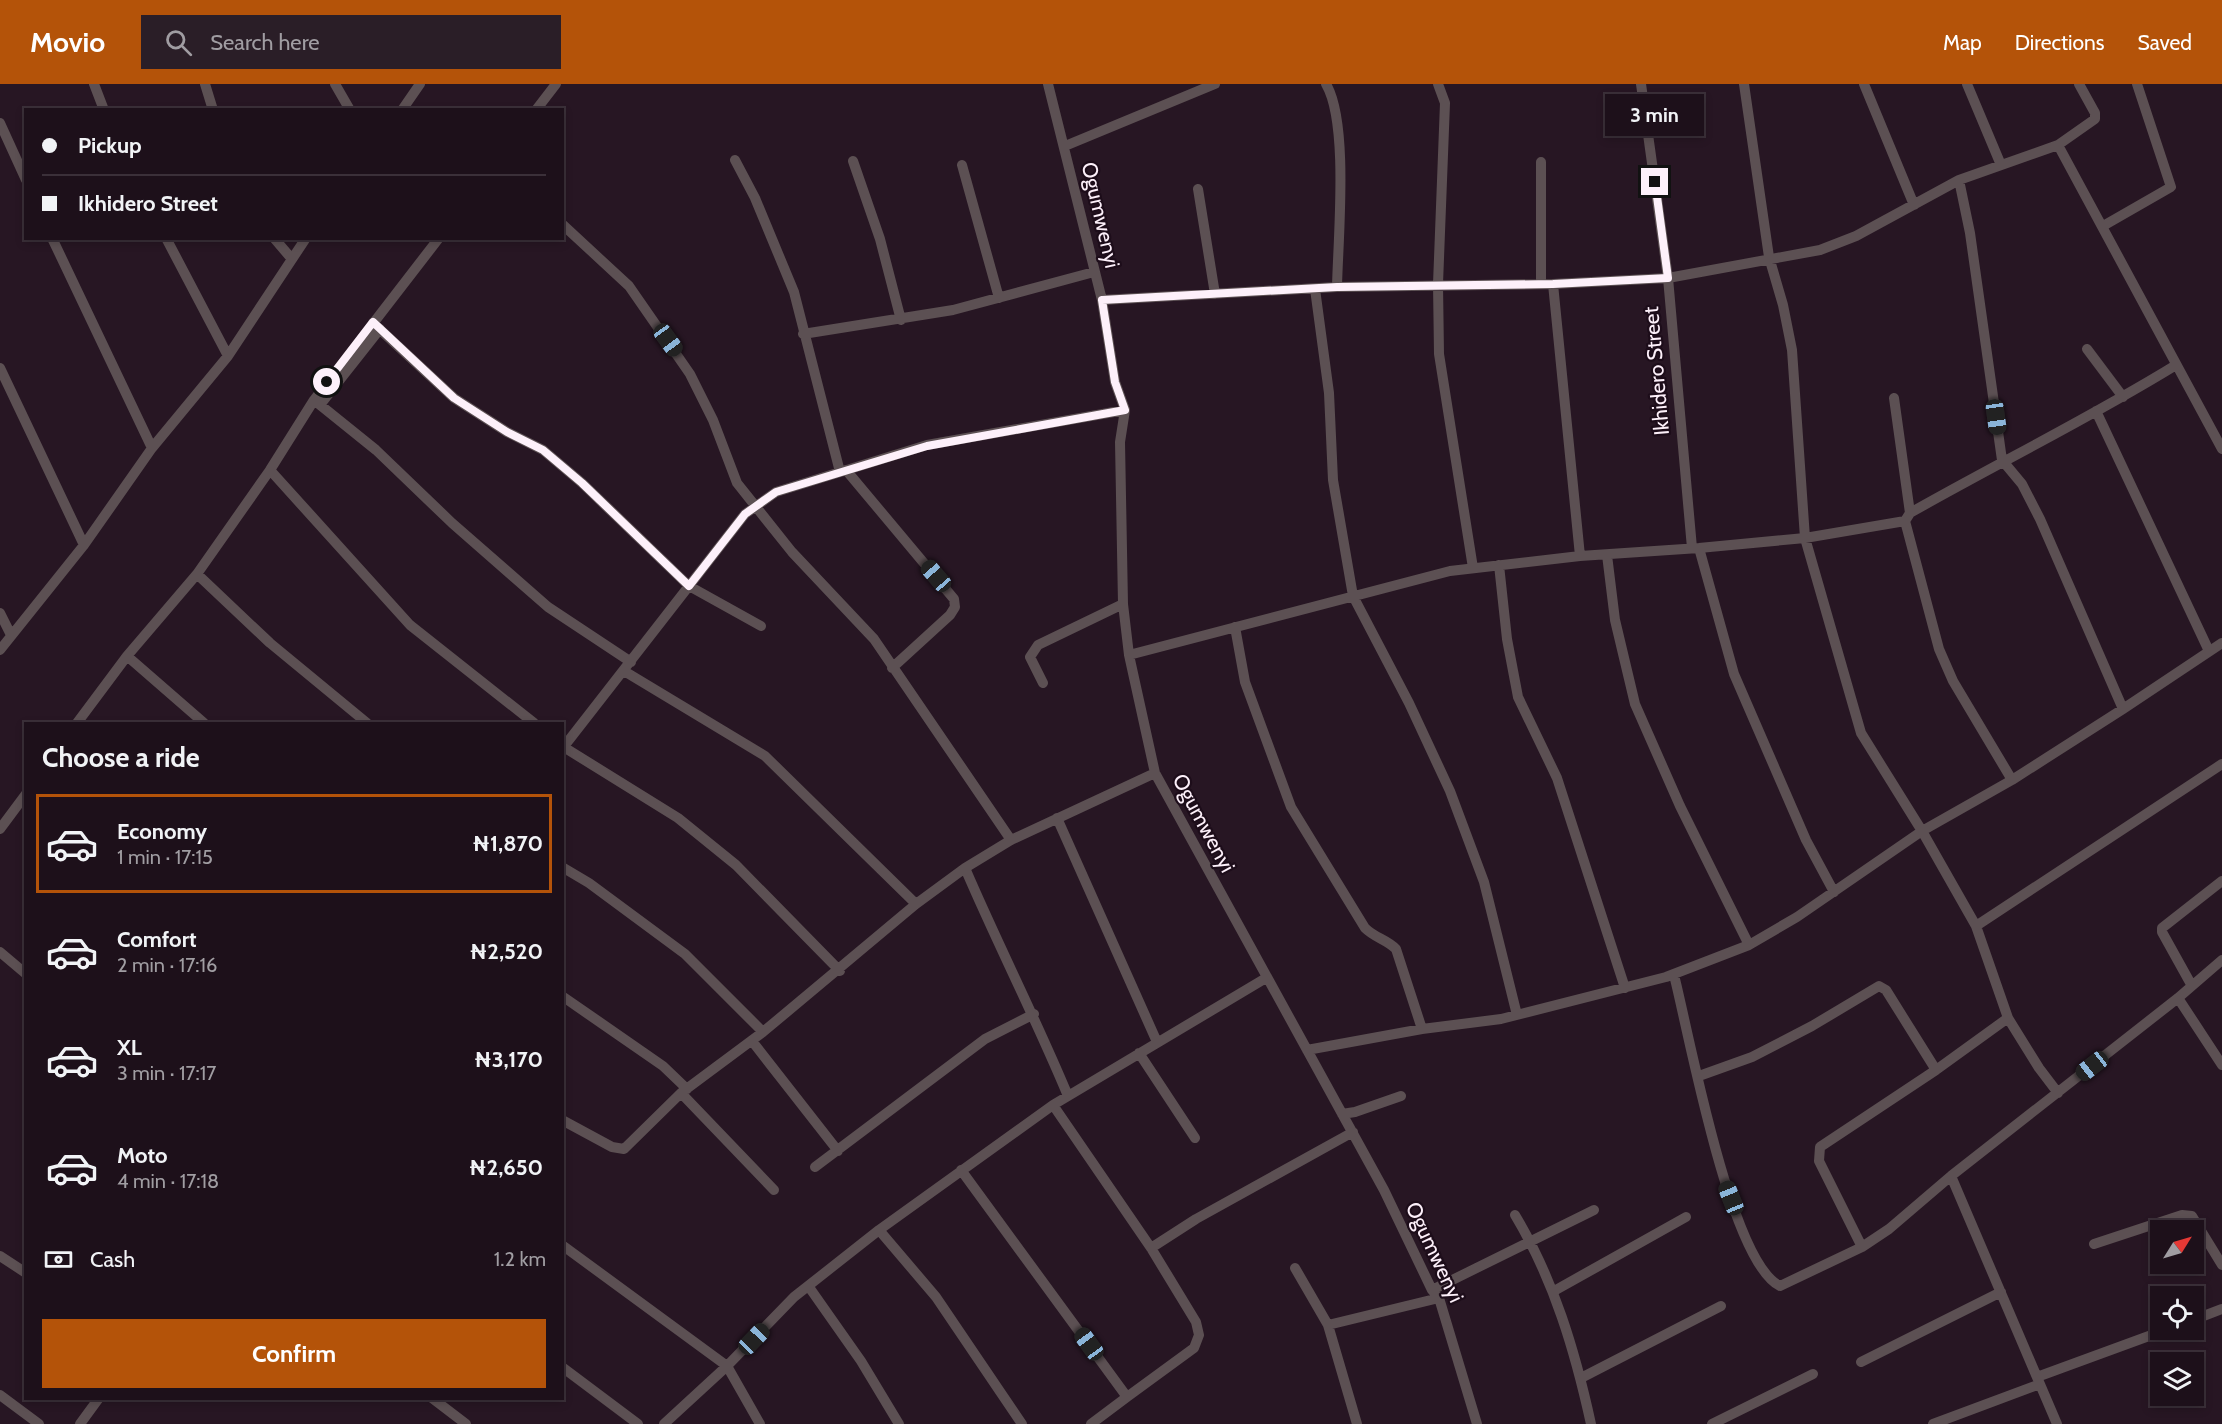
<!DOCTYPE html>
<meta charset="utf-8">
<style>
:root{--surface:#1d101a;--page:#2a1e27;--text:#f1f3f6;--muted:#a09da2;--line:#3b3039;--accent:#b45309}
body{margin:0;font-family:Cabin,sans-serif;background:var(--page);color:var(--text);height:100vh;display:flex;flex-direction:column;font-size:22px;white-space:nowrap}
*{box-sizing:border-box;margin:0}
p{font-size:20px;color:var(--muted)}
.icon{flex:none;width:33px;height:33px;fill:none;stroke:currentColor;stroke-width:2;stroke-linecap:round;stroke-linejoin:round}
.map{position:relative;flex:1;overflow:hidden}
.details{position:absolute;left:24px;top:638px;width:540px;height:678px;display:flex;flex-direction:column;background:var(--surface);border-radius:0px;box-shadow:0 3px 9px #0003,0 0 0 2px var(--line)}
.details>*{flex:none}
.guide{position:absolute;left:24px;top:24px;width:540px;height:132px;border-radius:0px;box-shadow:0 3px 9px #0003,0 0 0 2px var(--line);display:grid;align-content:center;height:132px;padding:0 18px;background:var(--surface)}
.needle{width:39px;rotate:53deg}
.fabs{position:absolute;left:2150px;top:1136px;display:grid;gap:12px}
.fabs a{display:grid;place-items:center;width:54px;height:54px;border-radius:0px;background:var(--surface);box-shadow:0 3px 9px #0003,0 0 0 2px var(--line);font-size:30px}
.end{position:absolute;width:27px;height:27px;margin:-14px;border:8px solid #fdf0fa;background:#111;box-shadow:0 0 0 3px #111}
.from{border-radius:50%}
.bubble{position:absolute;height:42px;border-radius:0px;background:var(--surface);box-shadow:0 3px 9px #0003,0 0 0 2px var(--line);font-size:20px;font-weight:800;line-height:42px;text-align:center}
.car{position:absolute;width:18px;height:36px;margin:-18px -9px;border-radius:8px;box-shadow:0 0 4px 2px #0007;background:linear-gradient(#222 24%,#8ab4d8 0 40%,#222 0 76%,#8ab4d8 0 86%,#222 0)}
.guide b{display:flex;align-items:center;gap:21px;height:57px;font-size:22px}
.guide b+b{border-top:2px solid var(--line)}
.guide i{width:15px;height:15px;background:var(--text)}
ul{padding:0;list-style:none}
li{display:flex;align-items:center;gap:18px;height:99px;margin:0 12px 9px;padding:0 6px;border:3px solid transparent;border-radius:0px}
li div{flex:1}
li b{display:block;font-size:22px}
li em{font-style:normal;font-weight:800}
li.on{border-color:var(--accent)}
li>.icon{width:54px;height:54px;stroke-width:1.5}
h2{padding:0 18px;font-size:27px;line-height:72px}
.pay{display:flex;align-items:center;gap:15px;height:66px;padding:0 18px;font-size:22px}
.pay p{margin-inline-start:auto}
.primary-button{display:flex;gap:12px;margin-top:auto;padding:12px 18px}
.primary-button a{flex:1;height:69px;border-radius:0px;background:var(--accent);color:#fff;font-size:24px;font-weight:800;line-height:69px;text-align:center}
header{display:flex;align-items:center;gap:36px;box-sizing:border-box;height:84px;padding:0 30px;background:var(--accent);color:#fff}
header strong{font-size:28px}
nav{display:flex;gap:33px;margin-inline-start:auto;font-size:21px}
.search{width:420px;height:54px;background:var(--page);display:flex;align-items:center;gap:15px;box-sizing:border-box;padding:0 21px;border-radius:0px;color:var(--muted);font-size:22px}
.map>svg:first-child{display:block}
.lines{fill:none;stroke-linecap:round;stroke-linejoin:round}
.minor{stroke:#5c5053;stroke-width:10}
.route{stroke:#fdf0fa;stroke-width:8}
.labels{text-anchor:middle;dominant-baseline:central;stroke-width:4.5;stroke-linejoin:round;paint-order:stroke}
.street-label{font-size:21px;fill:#fdf0fa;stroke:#1d0d1a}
</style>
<header>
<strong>Movio</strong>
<div class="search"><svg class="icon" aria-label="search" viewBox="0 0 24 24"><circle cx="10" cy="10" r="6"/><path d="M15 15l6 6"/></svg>Search here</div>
<nav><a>Map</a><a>Directions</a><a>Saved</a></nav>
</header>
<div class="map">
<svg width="2222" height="1340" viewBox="0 0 2222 1340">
<rect width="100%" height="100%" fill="#271623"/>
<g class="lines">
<path class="minor" d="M94 0 104 26
M205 0 213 26
M335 0 350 26
M1048 0 1102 216 1115 298 1125 326 1120 358 1123 520 1129 571 1155 689 1384 1106 1432 1206 1439 1214 1477 1340
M1326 0C1349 39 1338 154 1337 203
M1438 0 1445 19 1438 200 1439 270 1473 484
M1641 0 1668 194 1692 464
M1744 0 1769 173 1783 221 1792 266 1805 454 1861 649 1922 747 1976 842 2008 934 2039 984 2058 1009
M1864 0 1914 121
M1967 0 2001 81
M402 26 420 0
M536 26 556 0
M0 39 26 96
M2058 61 2095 35V29L2079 0
M1065 62 1215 0
M735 76 755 114 794 208 840 388
M853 77 880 155 901 236
M962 81 999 214
M1959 96 1970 149 2002 376 2022 400 2040 435 2123 625
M1198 105 1215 210
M562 140 629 202 690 290 713 336 737 399 792 468 874 555 1011 756
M2103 142 2171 103 2137 0
M52 154 152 364
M166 154 228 272
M274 154 291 174
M1541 200V78
M1553 200 1580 472
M1315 205 1329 309 1333 396 1353 512 1409 619 1450 707 1484 798 1517 931
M1102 216 1337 203 1553 200 1668 194 1820 166 1856 152 1959 96 2058 61 2222 365
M373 239 454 314 507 348 543 366 582 399 689 502 761 542
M803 250 953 226 1094 188
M2087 265 2123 313
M0 284 84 461
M1894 314 1910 429
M314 316 376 366 452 439 548 523 631 578
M320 321 380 245
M2096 327 2209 567
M270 386 410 541 534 639
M846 386 954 515 955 523 950 531 892 584
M1905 437 1939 565 1953 597 2012 696
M1699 464 1734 590 1806 756 1834 808
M1607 471 1615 536 1635 620 1680 722 1749 861
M1499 481 1507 555 1518 613 1557 694 1625 904
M197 490 270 559 367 639
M0 529 11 551
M1235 543 1245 598 1291 723 1365 844C1375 854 1386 855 1396 865L1422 945
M0 566 84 461 152 364 228 272 306 154
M1129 571 1450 487 1580 472 1699 464 1805 454 1905 437 1910 429C1998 379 2090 334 2176 281
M127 572 204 639
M624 587 765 672 916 820
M1043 599 1030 573 1038 561 1123 520
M77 639 127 572 197 490 270 386 314 316 439 154
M562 662 678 734 736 781 840 887
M562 665 745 430 776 408 927 361 1125 326
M1057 734 1157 958
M0 745 26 710
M562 783 589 799 685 870 763 948
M965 784C998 861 1036 935 1068 1012
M1976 842 2222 680
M0 868 26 890
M1674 891C1689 949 1730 1178 1780 1202L1862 1163 1889 1145 1951 1092 2178 914 2222 876
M2192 902 2162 848V844L2222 797
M562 912 663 982 687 1005
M2178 914 2222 981
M752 957 838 1067
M1307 966 1422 945 1501 935 1666 893 1749 861 1797 833 1922 747 2012 696 2123 625 2222 559
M1139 969 1195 1054
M1699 992 1752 973 1812 942 1879 902 1886 906 1936 986
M681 1009 774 1106
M1342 1030 1355 1028 1401 1012
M562 1036 612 1063 624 1065 681 1009 763 948 916 820 965 784 1011 756 1155 689
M815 1083 985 955 1034 930
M961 1086 1127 1313 1194 1264 1199 1251 1196 1238 1151 1164 1053 1021
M1951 1092 2057 1340
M1515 1131C1554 1196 1575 1267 1591 1340
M879 1146 936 1213 1022 1340
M2094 1160 2182 1131 2192 1132 2222 1181
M562 1161 727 1282 760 1340
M1862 1163 1819 1077 1820 1063 1936 986 2008 934
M1151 1164 1196 1135 1353 1048
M0 1172 26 1189
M1295 1184 1328 1241 1439 1214
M809 1203 861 1277 899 1340
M1432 1206 1594 1126
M1554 1207 1686 1133
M2193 1236 2222 1225
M1328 1241 1357 1340
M1861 1278 2001 1208
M562 1283 638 1340
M2037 1293 2168 1245
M1581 1294 1721 1222
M0 1311 39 1340
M432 1314 466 1340
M80 1340 99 1314
M664 1340 727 1282 794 1213 879 1146 1053 1021 1266 894
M1091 1340 1127 1313
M1712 1340 1813 1290
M1933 1340 2040 1300"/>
</g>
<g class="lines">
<path class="route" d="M327 298 373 238 454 314 507 348 543 366 582 399 689 502 745 430 776 408 927 362 1125 326 1115 298 1102 216 1337 203 1553 200 1668 194 1655 98"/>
</g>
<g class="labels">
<g class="street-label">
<text transform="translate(1101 131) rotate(77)">Ogumwenyi</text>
<text transform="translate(1656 287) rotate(-95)">Ikhidero Street</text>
<text transform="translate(1204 739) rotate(62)">Ogumwenyi</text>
<text transform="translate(1435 1168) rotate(65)">Ogumwenyi</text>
</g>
</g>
</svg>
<div class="fabs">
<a><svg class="needle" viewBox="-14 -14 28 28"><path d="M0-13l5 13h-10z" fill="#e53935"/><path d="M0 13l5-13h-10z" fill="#a09da2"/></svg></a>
<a><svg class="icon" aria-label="locate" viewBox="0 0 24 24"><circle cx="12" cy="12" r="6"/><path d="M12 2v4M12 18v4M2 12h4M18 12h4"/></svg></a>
<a><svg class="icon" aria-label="layers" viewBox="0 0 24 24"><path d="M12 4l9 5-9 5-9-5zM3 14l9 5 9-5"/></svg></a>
</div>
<i class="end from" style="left:327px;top:298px"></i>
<i class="end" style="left:1655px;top:98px"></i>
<div class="bubble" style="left:1605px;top:10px;width:99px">3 min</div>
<i class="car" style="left:668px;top:256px;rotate:144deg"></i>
<i class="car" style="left:1996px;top:333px;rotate:172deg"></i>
<i class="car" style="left:936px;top:492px;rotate:319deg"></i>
<i class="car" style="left:2092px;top:982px;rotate:232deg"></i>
<i class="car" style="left:1731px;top:1114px;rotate:338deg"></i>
<i class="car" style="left:754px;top:1255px;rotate:44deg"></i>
<i class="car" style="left:1089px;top:1260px;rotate:324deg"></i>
<div class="guide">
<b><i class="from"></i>Pickup</b>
<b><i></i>Ikhidero Street</b>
</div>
<section class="details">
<h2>Choose a ride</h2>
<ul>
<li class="on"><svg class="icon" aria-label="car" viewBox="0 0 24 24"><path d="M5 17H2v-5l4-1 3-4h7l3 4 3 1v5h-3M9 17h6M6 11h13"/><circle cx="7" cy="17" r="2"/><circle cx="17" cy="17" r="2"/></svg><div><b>Economy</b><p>1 min · 17:15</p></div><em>₦1,870</em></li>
<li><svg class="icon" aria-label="car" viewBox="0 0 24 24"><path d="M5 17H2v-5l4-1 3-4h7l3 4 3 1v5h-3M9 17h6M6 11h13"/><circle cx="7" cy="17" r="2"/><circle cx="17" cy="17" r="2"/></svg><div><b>Comfort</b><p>2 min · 17:16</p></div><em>₦2,520</em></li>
<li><svg class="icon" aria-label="car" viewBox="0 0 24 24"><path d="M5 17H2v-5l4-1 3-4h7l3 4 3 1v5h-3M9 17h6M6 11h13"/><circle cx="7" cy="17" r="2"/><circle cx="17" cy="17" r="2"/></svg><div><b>XL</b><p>3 min · 17:17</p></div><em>₦3,170</em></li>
<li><svg class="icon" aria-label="car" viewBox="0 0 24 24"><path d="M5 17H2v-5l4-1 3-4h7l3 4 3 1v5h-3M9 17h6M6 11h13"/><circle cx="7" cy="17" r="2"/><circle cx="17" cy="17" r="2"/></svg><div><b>Moto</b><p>4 min · 17:18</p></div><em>₦2,650</em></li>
</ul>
<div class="pay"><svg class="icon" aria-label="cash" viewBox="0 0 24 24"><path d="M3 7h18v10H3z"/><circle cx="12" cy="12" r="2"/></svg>Cash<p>1.2 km</p></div>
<div class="primary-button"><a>Confirm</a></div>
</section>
</div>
